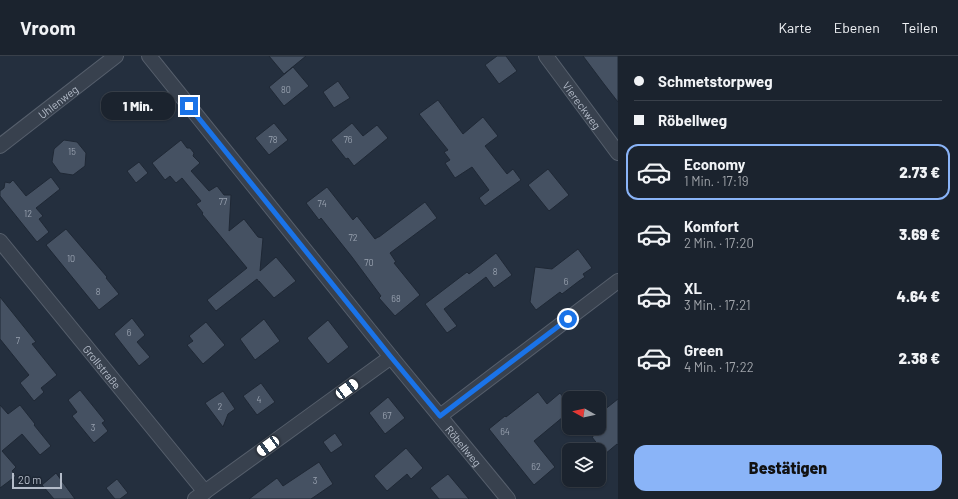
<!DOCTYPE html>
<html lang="de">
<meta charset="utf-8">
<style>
:root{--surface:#1b232e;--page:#242b36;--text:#f1f3f6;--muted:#a0a4aa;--line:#39404a;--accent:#8ab4f8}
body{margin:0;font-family:Barlow,sans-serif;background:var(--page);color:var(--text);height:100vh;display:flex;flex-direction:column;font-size:15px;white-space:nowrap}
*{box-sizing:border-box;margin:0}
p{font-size:13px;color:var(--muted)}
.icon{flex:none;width:22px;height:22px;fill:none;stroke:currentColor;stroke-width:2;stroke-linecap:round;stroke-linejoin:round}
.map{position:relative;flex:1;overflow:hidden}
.details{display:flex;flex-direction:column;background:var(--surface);width:340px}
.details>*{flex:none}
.top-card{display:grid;align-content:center;height:88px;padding:0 16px;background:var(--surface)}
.needle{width:26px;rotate:278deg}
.tools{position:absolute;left:562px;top:335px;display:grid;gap:8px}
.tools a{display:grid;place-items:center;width:44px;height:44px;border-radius:8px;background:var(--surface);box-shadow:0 1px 3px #0004,0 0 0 1px var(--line);font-size:20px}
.scale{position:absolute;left:12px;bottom:10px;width:50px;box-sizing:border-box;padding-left:4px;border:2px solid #b4bcc9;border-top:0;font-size:11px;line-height:14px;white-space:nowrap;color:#b4bcc9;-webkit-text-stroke:3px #1d2633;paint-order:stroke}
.end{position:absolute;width:18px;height:18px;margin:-9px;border:5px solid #1a73e8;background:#fff;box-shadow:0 0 0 2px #fff}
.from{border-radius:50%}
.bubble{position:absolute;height:28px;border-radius:12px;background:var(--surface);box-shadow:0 1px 3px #0004,0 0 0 1px var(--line);font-size:13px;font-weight:800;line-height:28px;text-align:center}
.car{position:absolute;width:12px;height:24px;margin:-12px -6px;border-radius:5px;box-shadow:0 0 3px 1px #0007;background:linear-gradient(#fff 24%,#345 0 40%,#fff 0 76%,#345 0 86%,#fff 0)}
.top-card b{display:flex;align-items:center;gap:14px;height:38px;font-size:15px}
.top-card b+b{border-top:1px solid var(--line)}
.top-card i{width:10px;height:10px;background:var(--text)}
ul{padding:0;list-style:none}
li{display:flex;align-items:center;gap:12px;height:56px;margin:0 8px 6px;padding:0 8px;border:2px solid transparent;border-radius:12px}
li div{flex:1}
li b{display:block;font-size:15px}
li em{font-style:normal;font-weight:800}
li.selected{border-color:var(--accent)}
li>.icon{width:36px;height:36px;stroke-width:1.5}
.primary-button{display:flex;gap:8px;margin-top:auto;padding:8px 16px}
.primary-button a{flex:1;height:46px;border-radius:12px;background:var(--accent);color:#111;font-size:16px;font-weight:800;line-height:46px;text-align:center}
header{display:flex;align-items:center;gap:24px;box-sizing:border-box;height:56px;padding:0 20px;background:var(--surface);border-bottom:1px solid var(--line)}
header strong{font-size:19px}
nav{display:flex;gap:22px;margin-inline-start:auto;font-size:14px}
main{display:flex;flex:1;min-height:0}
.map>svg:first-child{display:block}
.building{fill:#455162;stroke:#1f2835}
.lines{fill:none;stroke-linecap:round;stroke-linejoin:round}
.minor-casing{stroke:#565f6c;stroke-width:16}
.minor{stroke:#38414e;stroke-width:14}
.route{stroke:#1a73e8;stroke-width:5}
.labels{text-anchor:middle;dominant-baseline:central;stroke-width:3;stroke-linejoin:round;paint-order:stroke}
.number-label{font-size:9px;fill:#98a1af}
.street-label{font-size:11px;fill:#b4bcc9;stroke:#1d2633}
</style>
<header>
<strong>Vroom</strong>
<nav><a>Karte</a><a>Ebenen</a><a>Teilen</a></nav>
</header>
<main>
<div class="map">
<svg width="618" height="443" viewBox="0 0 618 443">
<rect width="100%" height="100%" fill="#242f3e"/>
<path class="building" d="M269 0H306L284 18Z
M497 0H506L517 15 499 28 485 9Z
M583 0H618V46L604 28Z
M293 11 309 30 284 50 269 31Z
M338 25 350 42 334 52 323 36Z
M438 44 463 78 483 61 498 80 485 90 507 118 513 113 521 124 485 150 479 142 489 134 472 111 455 122 445 107 450 104 444 96 448 94 419 58Z
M274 67 288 84 269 99 255 82Z
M352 67 363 80 377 69 388 82 354 110 348 102 346 103 331 84Z
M64 84 77 86 86 97 85 110 73 119 60 117 52 106 54 93Z
M181 84 187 92H190L194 97 193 100 200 107 191 115 209 135 217 130 224 139H231L229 175 244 163 258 181 263 182 260 215 276 201 296 225 274 242 259 225V226L257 223 216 255 207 244 247 212 202 158 203 157 196 148 201 145 182 122 176 127 170 120 165 124 152 107Z
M139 106 148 117 136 127 127 115Z
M548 113 569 139 549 155 528 129Z
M51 121 60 133 36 152 43 160 39 163 49 176 37 186 0 140V135L4 132 5 126 10 127 13 124 26 140Z
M327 131 353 164 357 160 375 183 378 181H379L425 146 437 162 390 197 396 206 394 207 420 239 395 260 379 242 381 240 352 201 321 162 319 164 306 147Z
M66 173 107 221 106 222 119 238 99 254 46 189Z
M578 193 592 212 583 218 585 221 579 225 562 238 560 236 536 254 530 246 535 211 552 213Z
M496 197 512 219 494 232 486 221 444 253 457 270 447 277 425 248 467 216 469 218Z
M0 241 36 286 32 288 57 319 41 332 44 336 34 345 20 327 29 319 0 283Z
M132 262 145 279 137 286 150 301 139 310 114 278Z
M264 263 280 285 255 304 240 283Z
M328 264 349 291 328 308 307 282Z
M206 266 225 289 203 308 187 289 193 285 189 280Z
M261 327 275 346 257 359 243 340Z
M80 334 105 365 102 367 108 375 94 387 72 360 77 356 68 344Z
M223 335 235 353 228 358 223 371 205 347Z
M538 336 547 348 560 337 569 349V356L534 385 555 411 534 429 489 373 505 360 506 361Z
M388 341 405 362 385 378 369 357Z
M618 343V389L617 388 605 398 592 381 605 371 599 364V358Z
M0 349 8 358 20 349 35 368 34 369 51 390 40 399 22 378 2 395 16 411 12 415 16 420 0 432Z
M335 377 343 389 331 397 323 386Z
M406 392 423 412 411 423 407 418 387 435 374 420Z
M319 406 333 428 311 443H249L277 422 283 430Z
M56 417 75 443H54L42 429Z
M448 418 469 443H439L430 432Z
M117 423 128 437 120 443H115L106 432Z"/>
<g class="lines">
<defs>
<g id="minor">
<path id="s1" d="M149 0 391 301 508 443"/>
<path id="s2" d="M546 0 618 97"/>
<path id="s3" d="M0 90 116 0"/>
<path id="s4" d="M0 185 205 436"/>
<path d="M440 360 618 225"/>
<path d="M195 443 391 301"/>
</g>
</defs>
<use href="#minor" class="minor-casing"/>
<use href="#minor" class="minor"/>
</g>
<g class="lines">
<path class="route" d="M189 50 391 301 440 360 568 263"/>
</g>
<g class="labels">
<g class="number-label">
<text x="286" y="33">80</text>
<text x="273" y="83">78</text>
<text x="348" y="83">76</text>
<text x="72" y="95">15</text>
<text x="223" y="145">77</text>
<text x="322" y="147">74</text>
<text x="28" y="157">12</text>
<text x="353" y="181">72</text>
<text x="71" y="202">10</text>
<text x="369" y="206">70</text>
<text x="495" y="215">8</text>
<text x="566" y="225">6</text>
<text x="98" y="235">8</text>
<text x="396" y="242">68</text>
<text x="129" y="276">6</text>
<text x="18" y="284">7</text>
<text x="259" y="343">4</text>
<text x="220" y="350">2</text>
<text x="387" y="359">67</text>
<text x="93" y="371">3</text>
<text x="505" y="375">64</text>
<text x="536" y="410">62</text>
<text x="315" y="424">3</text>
</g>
<g class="street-label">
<text stroke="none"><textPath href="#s3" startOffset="73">Uhlenweg</textPath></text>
<text stroke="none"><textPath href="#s2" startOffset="61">Viereckweg</textPath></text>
<text stroke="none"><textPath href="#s4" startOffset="162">Grollstraße</textPath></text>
<text stroke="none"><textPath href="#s1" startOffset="501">Röbellweg</textPath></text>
</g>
</g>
</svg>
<div class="tools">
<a><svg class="needle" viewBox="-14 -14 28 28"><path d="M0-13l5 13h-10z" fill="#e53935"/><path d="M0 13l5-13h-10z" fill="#a0a4aa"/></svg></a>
<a><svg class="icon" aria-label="layers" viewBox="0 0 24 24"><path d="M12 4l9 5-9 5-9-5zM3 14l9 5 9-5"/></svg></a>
</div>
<div class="scale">20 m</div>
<i class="end from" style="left:568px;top:263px"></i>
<i class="end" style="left:189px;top:50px"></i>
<div class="bubble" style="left:101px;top:36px;width:74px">1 Min.</div>
<i class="car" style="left:347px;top:333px;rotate:54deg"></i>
<i class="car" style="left:268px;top:390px;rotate:234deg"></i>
</div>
<section class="details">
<div class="top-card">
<b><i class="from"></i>Schmetstorpweg</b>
<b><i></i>Röbellweg</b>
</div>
<ul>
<li class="selected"><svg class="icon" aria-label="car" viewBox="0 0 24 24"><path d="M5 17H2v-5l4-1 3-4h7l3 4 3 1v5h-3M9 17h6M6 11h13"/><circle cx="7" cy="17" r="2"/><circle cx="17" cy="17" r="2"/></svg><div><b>Economy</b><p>1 Min. · 17:19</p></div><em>2.73 €</em></li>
<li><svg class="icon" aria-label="car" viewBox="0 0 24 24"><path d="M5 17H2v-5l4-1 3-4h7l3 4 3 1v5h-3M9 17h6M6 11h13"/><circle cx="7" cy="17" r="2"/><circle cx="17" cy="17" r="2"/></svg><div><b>Komfort</b><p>2 Min. · 17:20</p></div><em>3.69 €</em></li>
<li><svg class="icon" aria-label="car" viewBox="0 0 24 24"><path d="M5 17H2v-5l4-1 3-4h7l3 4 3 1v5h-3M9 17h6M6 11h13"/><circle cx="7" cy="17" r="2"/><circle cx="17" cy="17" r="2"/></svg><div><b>XL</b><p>3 Min. · 17:21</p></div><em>4.64 €</em></li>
<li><svg class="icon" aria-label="car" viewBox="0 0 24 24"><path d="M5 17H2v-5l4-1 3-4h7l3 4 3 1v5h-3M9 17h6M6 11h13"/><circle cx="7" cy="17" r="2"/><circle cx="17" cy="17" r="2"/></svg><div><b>Green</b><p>4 Min. · 17:22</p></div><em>2.38 €</em></li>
</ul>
<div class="primary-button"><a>Bestätigen</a></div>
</section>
</main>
